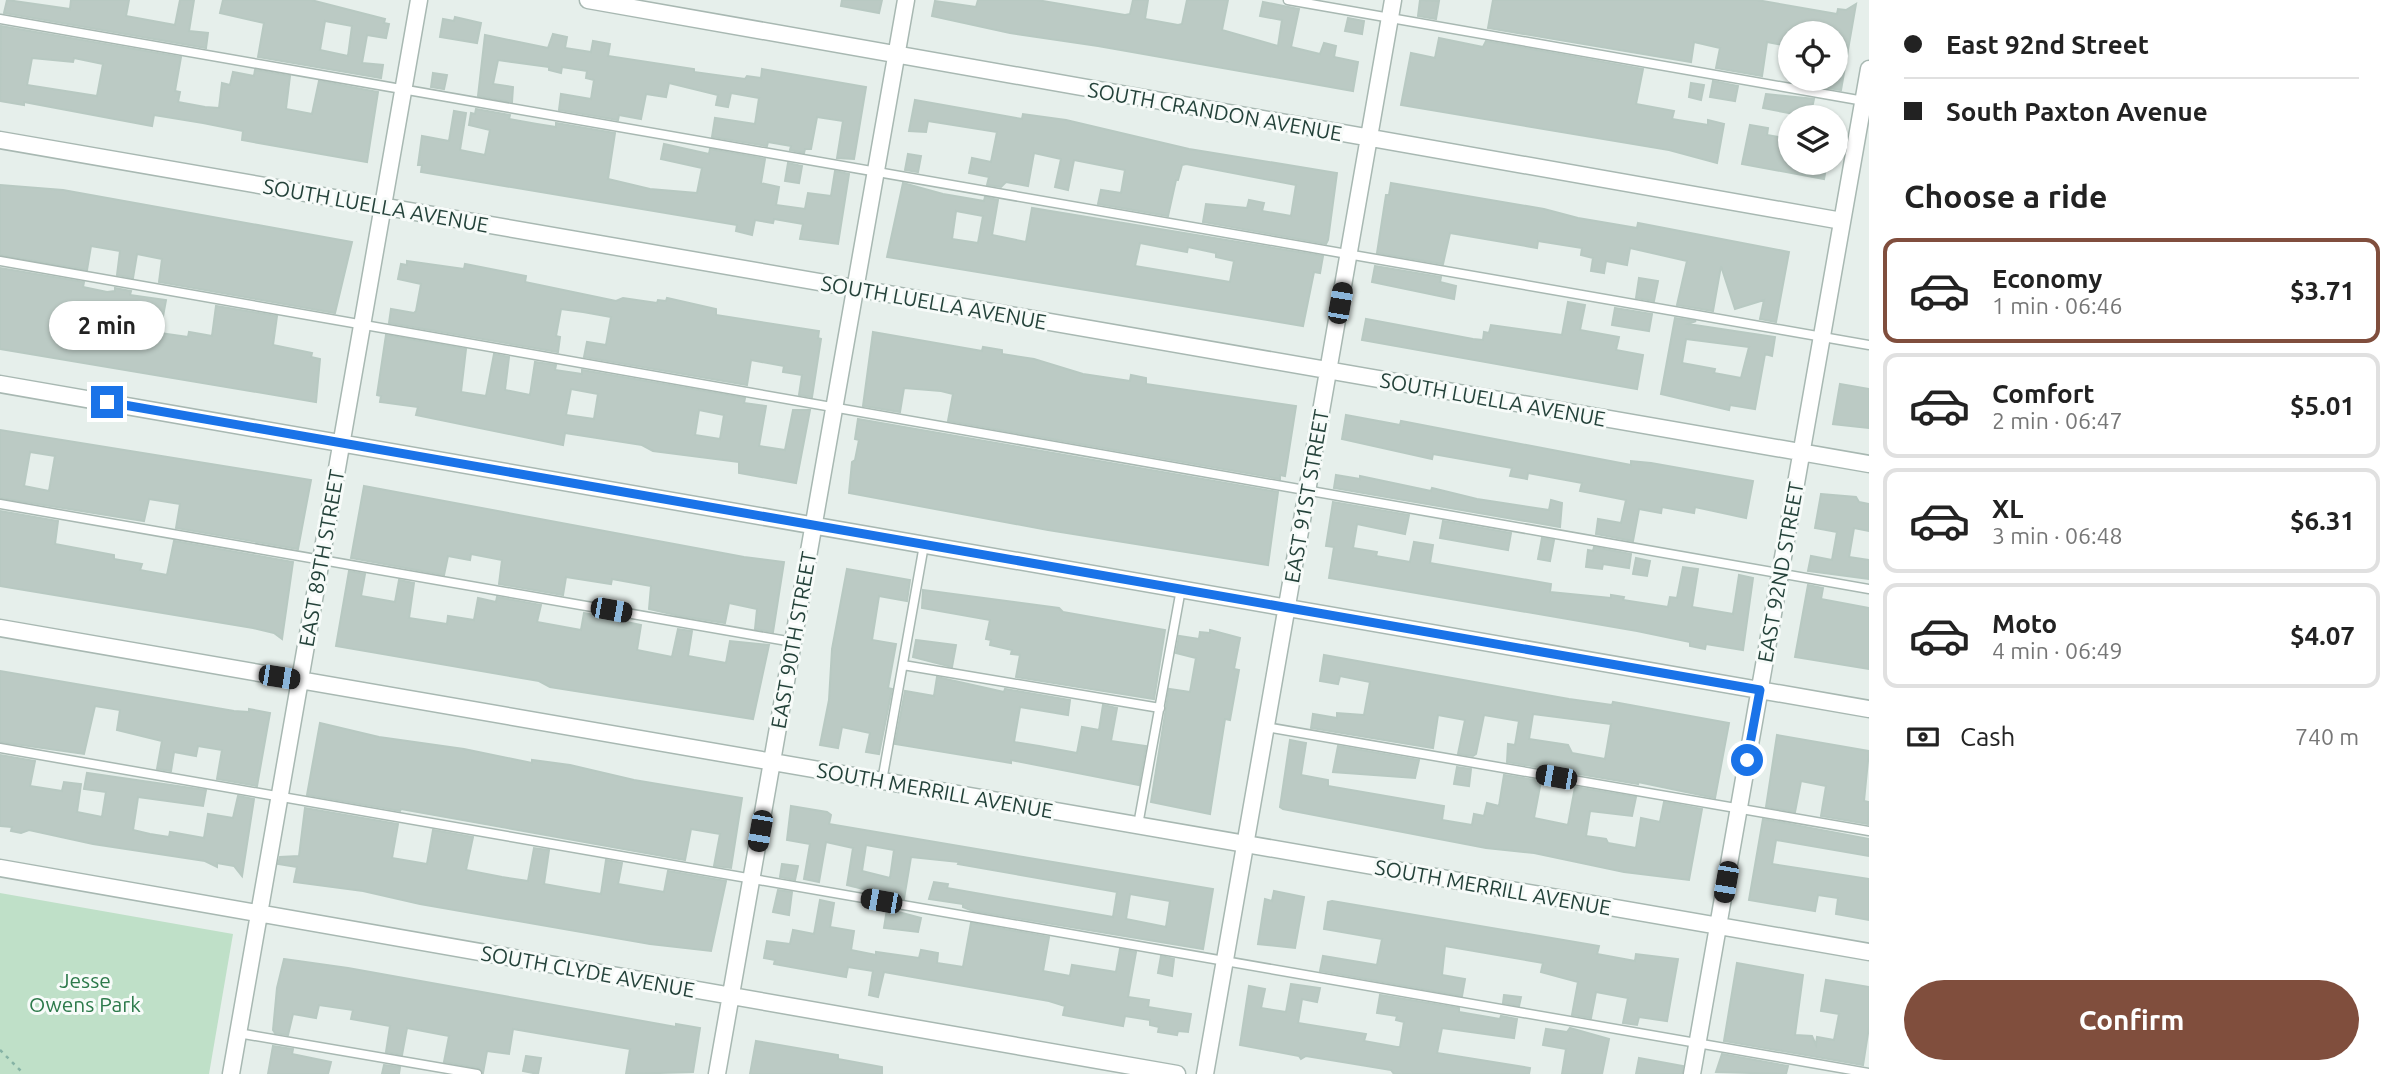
<!DOCTYPE html>
<meta charset="utf-8">
<style>
:root{--surface:#fff;--page:#f6f6f6;--text:#222;--muted:#767676;--line:#e0e0e0;--accent:#804e3d}
body{margin:0;font-family:Ubuntu,sans-serif;background:var(--page);color:var(--text);height:100vh;display:flex;flex-direction:column;font-size:26px;white-space:nowrap}
*{box-sizing:border-box;margin:0}
p{font-size:23px;color:var(--muted)}
.icon{flex:none;width:38px;height:38px;fill:none;stroke:currentColor;stroke-width:2;stroke-linecap:round;stroke-linejoin:round}
.map{position:relative;flex:1;overflow:hidden}
.drawer{display:flex;flex-direction:column;background:var(--surface);width:525px}
.drawer>*{flex:none}
.banner{display:grid;align-content:center;height:154px;padding:0 35px;background:var(--surface)}
.fabs{position:absolute;left:1778px;top:21px;display:grid;gap:14px}
.fabs a{display:grid;place-items:center;width:70px;height:70px;border-radius:50%;background:var(--surface);box-shadow:0 2px 5px #0004;font-size:35px}
.end{position:absolute;width:32px;height:32px;margin:-16px;border:9px solid #1a73e8;background:#fff;box-shadow:0 0 0 4px #fff}
.from{border-radius:50%}
.bubble{position:absolute;height:49px;border-radius:24px;background:var(--surface);box-shadow:0 2px 5px #0004;font-size:23px;font-weight:600;line-height:49px;text-align:center}
.car{position:absolute;width:21px;height:42px;margin:-21px -10px;border-radius:9px;box-shadow:0 0 5px 2px #0007;background:linear-gradient(#222 24%,#8ab4d8 0 40%,#222 0 76%,#8ab4d8 0 86%,#222 0)}
.banner b{display:flex;align-items:center;gap:24px;height:66px;font-size:26px}
.banner b+b{border-top:2px solid var(--line)}
.banner i{width:18px;height:18px;background:var(--text)}
ul{padding:0;list-style:none}
li{display:flex;align-items:center;gap:21px;height:105px;margin:0 14px 10px;padding:0 21px;border:4px solid var(--line);border-radius:14px}
li div{flex:1}
li b{display:block;font-size:26px}
li em{font-style:normal;font-weight:600}
li.active{border-color:var(--accent)}
li>.icon{width:63px;height:63px;stroke-width:1.5}
h2{padding:0 35px;font-size:32px;line-height:84px}
.pay{display:flex;align-items:center;gap:18px;height:77px;padding:0 35px;font-size:26px}
.pay p{margin-inline-start:auto}
.primary-button{display:flex;gap:14px;margin-top:auto;padding:14px 35px}
.primary-button a{flex:1;height:80px;border-radius:42px;background:var(--accent);color:#fff;font-size:28px;font-weight:600;line-height:80px;text-align:center}
main{display:flex;flex:1;min-height:0}
.map>svg:first-child{display:block}
.green{fill:#bfe0c8}
.building{fill:#bbcac4;stroke:#b8c9c2;stroke-width:2;fill-rule:evenodd}
.lines{fill:none;stroke-linecap:round;stroke-linejoin:round}
.lane-casing{stroke:#a8b8b2;stroke-width:11}
.street-casing{stroke:#a8b8b2;stroke-width:19}
.path{stroke:#86b3a5;stroke-width:2.5;stroke-dasharray:3.5 5;stroke-linecap:butt}
.lane{stroke:#fff;stroke-width:8}
.street{stroke:#fff;stroke-width:16}
.route{stroke:#1a73e8;stroke-width:9}
.labels{text-anchor:middle;dominant-baseline:central;stroke-width:6;stroke-linejoin:round;paint-order:stroke}
.street-label{font-size:21px;fill:#24423a;stroke:#f7fbf9}
.park-label{font-size:21px;fill:#2d7a4b;stroke:#f7fbf9}
</style>
<main>
<div class="map">
<svg width="1869" height="1074" viewBox="0 0 1869 1074">
<rect width="100%" height="100%" fill="#e6efeb"/>
<path class="green" d="M0 893 233 934 209 1074H0Z"/>
<path class="building" d="M7 0 70 9 71 0H129L126 16 175 25 180 0H194L189 31 208 33 206 48 4 13Z
M223 0H311L385 19 384 23 389 24 386 38 367 35 362 63 383 65 381 78 258 57 264 23 220 13ZM325 21 352 26 348 56 320 50Z
M842 0H882L879 13 841 6Z
M978 0H1037L1125 15 1130 14 1133 0H1148L1145 19 1178 25 1182 24 1187 0H1228L1222 30 1278 46 1282 20 1260 16 1263 2 1299 9 1291 47 1320 54 1324 43 1336 46 1334 57 1358 62 1353 91 1098 46 1010 33 932 16 935 1 976 7Z
M1420 0 1439 1 1436 19 1418 16Z
M1493 0H1757L1837 14 1838 9 1846 10 1856 4 1841 90 1791 82V79H1836V33H1790L1789 46 1767 42 1762 76 1716 68 1720 48 1694 42 1691 62 1488 28Z
M455 17 481 23 477 43 440 37 443 19 454 21Z
M1348 18 1364 21 1362 34 1345 31Z
M1 26 181 57 175 91 180 92 178 102 205 107 219 108 222 83 230 85 233 72 254 76 255 70 290 76 286 109 312 114 319 81 378 92 367 162 242 140 243 131 203 123 154 115 152 126 24 102V105L0 101ZM32 58 73 62 74 58 103 64 97 96 27 85Z
M553 34 567 37 565 48 591 52 593 41 610 44 608 56 694 69V72L745 79 747 76 761 78 762 69 866 87 854 159 837 158 843 121 817 117 811 149H805L804 153 790 150 791 146 768 142 767 146 712 137 715 118 755 124 759 98 731 93 728 107 716 105 718 95 669 83 666 97 646 94 641 119 619 115 618 120 559 110 561 94 591 99 594 80 586 78 587 71 562 67 561 73 549 70V67L498 60 493 84 513 87 512 102 478 96 485 35 548 48Z
M1439 38 1483 47 1486 41 1643 69 1636 104 1674 111 1672 119 1708 125V120L1724 124 1717 163 1669 150 1401 105 1411 53 1435 58Z
M433 73 447 75 444 89 431 87Z
M1713 81 1738 86 1735 101 1710 97Z
M1691 83 1704 85 1701 100 1689 97Z
M1766 94 1814 99 1810 117 1763 108Z
M915 100 1022 119 1023 114 1066 120 1189 149 1337 173 1328 240 1326 244 1203 222 1206 204 1247 208 1249 200 1264 203 1262 211 1291 216 1296 185 1186 164 1182 165 1178 180H1176L1168 216 1098 204 1101 190 1121 193 1125 170 1074 160 1068 190 1055 187 1061 159 1034 153 1028 186 1006 182 1001 187 987 185 989 177 969 173 972 158 991 162 997 132 928 121 926 132 909 131Z
M476 109 510 115 509 119 537 124 556 127V123L615 133 608 179 650 189 697 193 702 168 661 159 664 144 709 154 710 149 765 159 761 183 779 187 776 205 805 209 808 193 831 196 835 171 849 174 838 244 800 239 803 224 774 219 773 223 755 220 752 235 736 231 737 225 421 172 422 165H418L422 136 449 141 454 111 466 113 460 150 485 155 490 130 469 125 471 113 475 114Z
M1750 125 1768 128 1767 135 1790 139V163H1827L1824 179 1742 164Z
M908 154 921 156 918 172 905 170Z
M788 163 802 166 799 183 785 181Z
M903 183 943 194 984 201 985 197 998 200 992 235 1026 242 1032 208 1323 256 1320 273 1314 272 1303 326 887 257ZM956 211 983 216 978 243 952 239ZM1140 243 1187 252 1188 247 1216 253V257L1234 261 1230 282 1135 266Z
M1391 183 1544 209 1578 218 1637 228 1638 223 1789 252 1776 322 1760 319 1764 300 1735 309 1721 266 1713 311 1677 305 1687 261 1630 248 1627 265 1606 261 1604 273 1591 271 1593 258 1581 255 1582 248 1538 241 1537 248 1450 233 1443 264 1377 253 1386 195H1389Z
M0 185 63 190 352 242 335 313 159 282 162 259 137 254 133 278 117 275 120 251 91 246 87 270 0 255Z
M407 261 464 269 465 264 526 276 525 282 616 301 623 298 657 303 658 300 666 301 667 298 716 309V315L819 331 818 338 821 339 812 397 799 395 802 375 783 372 784 366 751 360 747 385 584 357 587 342 606 345 611 317 583 312 561 309 556 336 560 337 558 352 389 323 391 309 414 313 416 311 421 284 398 279 401 264 407 265Z
M1375 266 1441 277 1440 282 1456 286 1454 299 1372 282Z
M0 268 84 282 83 287 107 292 115 291V288L131 291 130 295 166 300 160 333 188 337 189 332 212 336 216 306 277 316 273 345 312 353 311 357 320 359 316 402 0 349Z
M1639 278 1658 281 1654 301 1636 298Z
M1568 302 1585 305 1580 330 1619 337 1616 350 1643 355 1637 389 1362 340 1366 319 1473 339 1483 340 1484 332 1489 333 1491 325 1562 335Z
M1615 308 1652 314 1649 331 1612 325Z
M1675 318 1696 321 1688 324 1775 337 1772 356 1765 354 1755 409 1730 405 1729 410 1661 394ZM1686 339 1749 347 1741 378 1714 373 1715 369 1682 363Z
M873 332 982 351 983 347 1002 350V354L1034 359 1083 374 1130 381 1131 375 1146 378V384L1296 406 1285 476 1280 475V479L948 421 953 394 941 391 904 388 900 412 863 406Z
M386 335 466 349 461 392 486 396 494 354 509 357 505 390 530 395 535 362 556 365 555 370 582 374V370L745 398 744 403 766 406 759 446 785 450 793 410H810L796 483 739 473V462L653 451 642 445 565 433 563 445 416 415 418 407 380 402 381 396 377 395ZM571 389 598 394 594 419 566 415ZM699 410 724 415 720 439 695 435Z
M1840 384 1869 389V428L1833 424Z
M1346 415 1400 425 1401 421 1631 465V461L1651 463 1753 481 1746 518 1695 507 1694 513 1662 507 1661 513 1639 509 1633 541 1596 534 1598 519 1621 523 1626 500 1580 491 1582 483 1528 473 1527 479 1510 476 1512 468 1433 454 1432 459 1342 439Z
M858 419 1278 492 1268 565 1048 530 849 493 852 462 855 460 859 440 855 439Z
M0 430 311 480 298 549 176 528 180 504 149 499 144 521 0 498ZM30 452 55 456 49 491 24 486Z
M1336 475 1360 479V476L1431 491 1432 488 1477 499 1549 510 1551 500 1562 503 1560 527 1334 488Z
M364 486 744 557 784 562 773 632 755 629 757 609 729 603 725 623 680 616 649 609 651 586 612 579 611 584 566 577 563 595 499 584 502 560 471 554 470 560 448 556 444 575 351 558Z
M1821 494 1856 497 1859 502 1869 504V531L1854 528 1849 557 1869 560V579L1808 571 1811 556 1832 560 1837 532 1815 528Z
M1333 502 1409 515 1405 534 1357 524 1353 548 1377 552 1376 556 1410 562 1414 542 1433 545 1430 563 1551 584 1550 592 1611 598V595L1624 597 1623 600 1668 607 1670 597 1677 598 1683 567 1698 569 1692 607 1733 614 1739 575 1753 578 1743 650 1706 644 1705 649 1690 646V642L1637 631 1329 578 1334 547 1326 546Z
M0 511 58 521 55 544 114 555V559L142 564 140 570 167 575 174 541 293 562 282 639 274 633 253 628 0 586Z
M1443 521 1511 533 1508 550 1440 538Z
M1542 538 1554 540 1550 561 1538 559Z
M1594 547 1631 554 1629 568 1603 564 1602 569 1586 567 1588 550 1593 551Z
M1636 558 1650 561 1647 576 1633 574Z
M847 569 910 580 907 601 879 596 872 640 896 644 888 688 892 689 879 754 866 752 870 733 842 727 838 748 820 745 829 700 832 649Z
M349 571 365 574 361 596 395 602 399 580 414 583 409 618 447 624 448 616 474 620 478 598 496 602 497 597 541 605 537 622 581 630 584 613 641 625 637 650 672 657 678 629 692 631 688 656 726 663 730 641 769 645 753 719 550 687 539 681 336 646Z
M1808 585 1823 588 1821 599 1869 608V669L1795 657Z
M923 590 1059 608 1063 612 1165 630 1154 699 1016 677 1020 655 1011 654 1012 650 990 645 991 640 986 639 990 620 922 608Z
M1210 630 1240 638 1234 669 1239 670 1230 720 1225 719 1210 814 1151 802 1169 689 1190 692 1196 658 1176 653 1179 636 1199 639 1200 632 1210 633Z
M916 640 956 645 952 667 913 657Z
M1324 655 1569 699 1612 705 1613 702 1729 723 1715 798 1638 782V784L1507 762 1508 744 1515 745 1519 721 1484 715 1476 754 1473 756 1458 754 1465 720 1438 715 1433 748 1311 728 1313 714 1337 718V713L1364 715 1370 682 1340 676 1338 684 1320 681ZM1533 714 1611 724 1605 759 1572 753 1568 745 1529 739Z
M0 671 234 711 249 712V709L270 713 257 786 217 779 222 750 198 746 196 756 174 752 171 771 157 769 162 741 117 730 120 710 95 706 84 754 0 742Z
M937 677 1004 692 1005 689 1070 700 1068 715 1020 707 1014 742 1039 746 1077 753 1082 727 1099 730 1103 705 1117 708 1111 741 1146 746 1139 785 1011 760V763L895 744 905 691 934 696Z
M320 723 379 737 464 749 532 763V760L570 765 634 780 742 798 731 868 714 866 720 834 691 829 685 860 401 809 400 811 307 795Z
M1777 735 1869 751 1864 801 1869 802 1868 824 1821 816 1826 786 1801 781 1795 812 1766 807Z
M1290 740 1306 743 1301 775 1328 780V786L1444 806 1442 820 1472 825 1474 814 1484 816 1487 803 1499 806 1504 775 1541 781 1534 818 1568 825 1575 787 1636 797 1632 816 1590 811 1586 836 1606 839 1608 843 1636 848 1641 818 1660 822 1664 802 1702 809 1689 880 1624 872 1534 853 1486 848 1283 809 1280 807Z
M1338 746 1419 760 1415 778 1333 772Z
M0 755 35 761 30 786 62 791 64 782 81 784 77 812 102 817 106 792 84 789 87 773 206 790 203 806 138 797 133 830 150 834 169 837 170 832 204 838 208 814 233 818 238 796 254 799 242 876 234 866 217 863V867L205 861 93 844 29 830 21 833 11 831 12 827 0 826Z
M1457 767 1471 769 1469 786 1454 784Z
M791 806 827 812 831 815 829 824 1213 889 1203 949 973 911 963 907V904L929 899 934 882 948 884 947 888 1113 917 1117 892 958 864 959 862 911 857 904 899 847 885 853 848 826 842 819 882 804 879 810 844 787 840ZM866 845 894 850 890 878 862 871ZM1130 894 1170 901 1166 927 1126 919Z
M305 808 398 824 392 858 427 864 433 830 473 837 466 870 502 877 528 881 534 848 549 850 544 884 577 890 601 894 606 860 622 863 618 884 664 892 668 871 726 881 711 951 650 944 420 904 363 891 294 882 297 867 278 864 280 857 299 856Z
M1763 819 1869 839V856L1776 840 1772 864 1869 879V920L1836 914 1838 898 1818 895 1815 911 1749 900Z
M782 864 798 866 795 880 780 877Z
M778 890 792 892 789 915 773 912Z
M1274 891 1304 897 1295 948 1258 944 1265 899 1272 901Z
M820 900 834 903 830 927 854 931 851 950 876 955V952L919 958 921 950 938 953 937 963 963 967 971 923 1049 937 1043 971 1070 976 1072 965 1116 972 1120 949 1136 952 1128 997 1149 1000 1148 1007 1191 1014 1188 1032 1178 1031 1177 1035 1158 1032 1159 1027 1150 1025V1020L1125 1016 1123 1026 1063 1015 1065 1006 1049 1001 884 972 878 997 869 995 873 971 848 967 846 977 774 964 775 960 764 958 767 941 790 944 793 930 814 934Z
M1332 901 1599 946 1597 954 1635 961 1636 954 1678 959 1667 1021 1639 1017 1637 1025 1623 1023 1628 998 1596 992 1591 1018 1572 1015 1578 982 1541 972 1543 963 1445 946 1442 975 1465 979 1462 996 1320 971 1323 956 1377 965 1382 939 1324 929 1328 902Z
M887 909 921 918 918 932 884 928Z
M1161 956 1174 959 1172 976 1158 973Z
M284 959 348 968 676 1027V1024L700 1028 693 1072 626 1074 630 1049 513 1029 509 1054 487 1051 483 1073 478 1068 444 1062 449 1036 407 1028 402 1055 386 1052 390 1026 351 1019 353 1010 319 1005 316 1018 293 1014 288 1035 275 1033 273 1030 277 988Z
M1737 963 1803 975 1795 1035 1812 1036 1816 1045 1817 1037 1834 1040 1839 1014 1821 1011 1826 980 1869 987V1027L1863 1065 1724 1041Z
M1291 984 1320 988 1317 1002 1302 999 1298 1023 1366 1034 1364 1041 1397 1047H1400L1404 1022 1396 1020 1397 1016 1377 1013 1380 995 1459 1008V1012L1500 1019 1501 1016 1517 1019 1514 1038 1442 1028 1437 1053 1530 1068 1529 1074H1394L1391 1070 1306 1056 1301 1059 1299 1056 1240 1045 1249 986 1265 989 1261 1008 1286 1012Z
M1504 995 1521 997 1519 1006 1503 1003Z
M1570 1028 1609 1039 1602 1074H1562L1566 1049 1543 1045 1546 1029 1567 1032Z
M756 1041 838 1055V1059L882 1067V1074H750Z
M273 1046 293 1049 292 1054 331 1062 328 1074H268Z
M1722 1054 1788 1066 1786 1074 1716 1072Z
M526 1056 541 1058 538 1074 523 1071Z
M1639 1058 1683 1066 1682 1074H1636Z
M384 1065 400 1067 399 1074H382Z"/>
<g class="lines">
<defs>
<path id="lane" d="M1288 0 1864 101
M0 19 1869 345
M0 261 1869 589
M0 504 793 642
M903 665 1160 708
M1266 727 1869 831
M0 748 1869 1073
M882 781 924 545
M1138 825 1181 589
M238 1033 477 1074"/>
<path id="street" d="M588 0 1842 221
M0 140 1869 464
M0 384 1869 709
M0 628 1869 952
M0 868 1177 1074
M231 1074 419 0
M717 1074 906 0
M1205 1074 1393 0
M1692 1074 1869 69"/>
</defs>
<use href="#lane" class="lane-casing"/>
<use href="#street" class="street-casing"/>
<path class="path" d="M0 1050 24 1074"/>
<use href="#lane" class="lane"/>
<use href="#street" class="street"/>
</g>
<g class="lines">
<path class="route" d="M107 402 1760 690 1747 760"/>
</g>
<g class="labels">
<g class="street-label">
<text transform="translate(1215 111) rotate(10)">SOUTH CRANDON AVENUE</text>
<text transform="translate(376 205) rotate(10)">SOUTH LUELLA AVENUE</text>
<text transform="translate(934 302) rotate(10)">SOUTH LUELLA AVENUE</text>
<text transform="translate(1493 399) rotate(10)">SOUTH LUELLA AVENUE</text>
<text transform="translate(1306 496) rotate(-80)">EAST 91ST STREET</text>
<text transform="translate(321 558) rotate(-80)">EAST 89TH STREET</text>
<text transform="translate(1780 572) rotate(-80)">EAST 92ND STREET</text>
<text transform="translate(793 640) rotate(-80)">EAST 90TH STREET</text>
<text transform="translate(935 790) rotate(10)">SOUTH MERRILL AVENUE</text>
<text transform="translate(1493 887) rotate(10)">SOUTH MERRILL AVENUE</text>
<text transform="translate(588 971) rotate(10)">SOUTH CLYDE AVENUE</text>
</g>
<g class="park-label">
<text x="85" y="980">Jesse<tspan x="85" dy="24">Owens Park</tspan></text>
</g>
</g>
</svg>
<div class="fabs">
<a><svg class="icon" aria-label="locate" viewBox="0 0 24 24"><circle cx="12" cy="12" r="6"/><path d="M12 2v4M12 18v4M2 12h4M18 12h4"/></svg></a>
<a><svg class="icon" aria-label="layers" viewBox="0 0 24 24"><path d="M12 4l9 5-9 5-9-5zM3 14l9 5 9-5"/></svg></a>
</div>
<i class="end from" style="left:1747px;top:760px"></i>
<i class="end" style="left:107px;top:402px"></i>
<div class="bubble" style="left:49px;top:301px;width:116px">2 min</div>
<i class="car" style="left:1340px;top:303px;rotate:10deg"></i>
<i class="car" style="left:611px;top:610px;rotate:100deg"></i>
<i class="car" style="left:279px;top:677px;rotate:99deg"></i>
<i class="car" style="left:1556px;top:777px;rotate:280deg"></i>
<i class="car" style="left:760px;top:831px;rotate:190deg"></i>
<i class="car" style="left:1726px;top:882px;rotate:190deg"></i>
<i class="car" style="left:881px;top:901px;rotate:280deg"></i>
</div>
<section class="drawer">
<div class="banner">
<b><i class="from"></i>East 92nd Street</b>
<b><i></i>South Paxton Avenue</b>
</div>
<h2>Choose a ride</h2>
<ul>
<li class="active"><svg class="icon" aria-label="car" viewBox="0 0 24 24"><path d="M5 17H2v-5l4-1 3-4h7l3 4 3 1v5h-3M9 17h6M6 11h13"/><circle cx="7" cy="17" r="2"/><circle cx="17" cy="17" r="2"/></svg><div><b>Economy</b><p>1 min · 06:46</p></div><em>$3.71</em></li>
<li><svg class="icon" aria-label="car" viewBox="0 0 24 24"><path d="M5 17H2v-5l4-1 3-4h7l3 4 3 1v5h-3M9 17h6M6 11h13"/><circle cx="7" cy="17" r="2"/><circle cx="17" cy="17" r="2"/></svg><div><b>Comfort</b><p>2 min · 06:47</p></div><em>$5.01</em></li>
<li><svg class="icon" aria-label="car" viewBox="0 0 24 24"><path d="M5 17H2v-5l4-1 3-4h7l3 4 3 1v5h-3M9 17h6M6 11h13"/><circle cx="7" cy="17" r="2"/><circle cx="17" cy="17" r="2"/></svg><div><b>XL</b><p>3 min · 06:48</p></div><em>$6.31</em></li>
<li><svg class="icon" aria-label="car" viewBox="0 0 24 24"><path d="M5 17H2v-5l4-1 3-4h7l3 4 3 1v5h-3M9 17h6M6 11h13"/><circle cx="7" cy="17" r="2"/><circle cx="17" cy="17" r="2"/></svg><div><b>Moto</b><p>4 min · 06:49</p></div><em>$4.07</em></li>
</ul>
<div class="pay"><svg class="icon" aria-label="cash" viewBox="0 0 24 24"><path d="M3 7h18v10H3z"/><circle cx="12" cy="12" r="2"/></svg>Cash<p>740 m</p></div>
<div class="primary-button"><a>Confirm</a></div>
</section>
</main>
